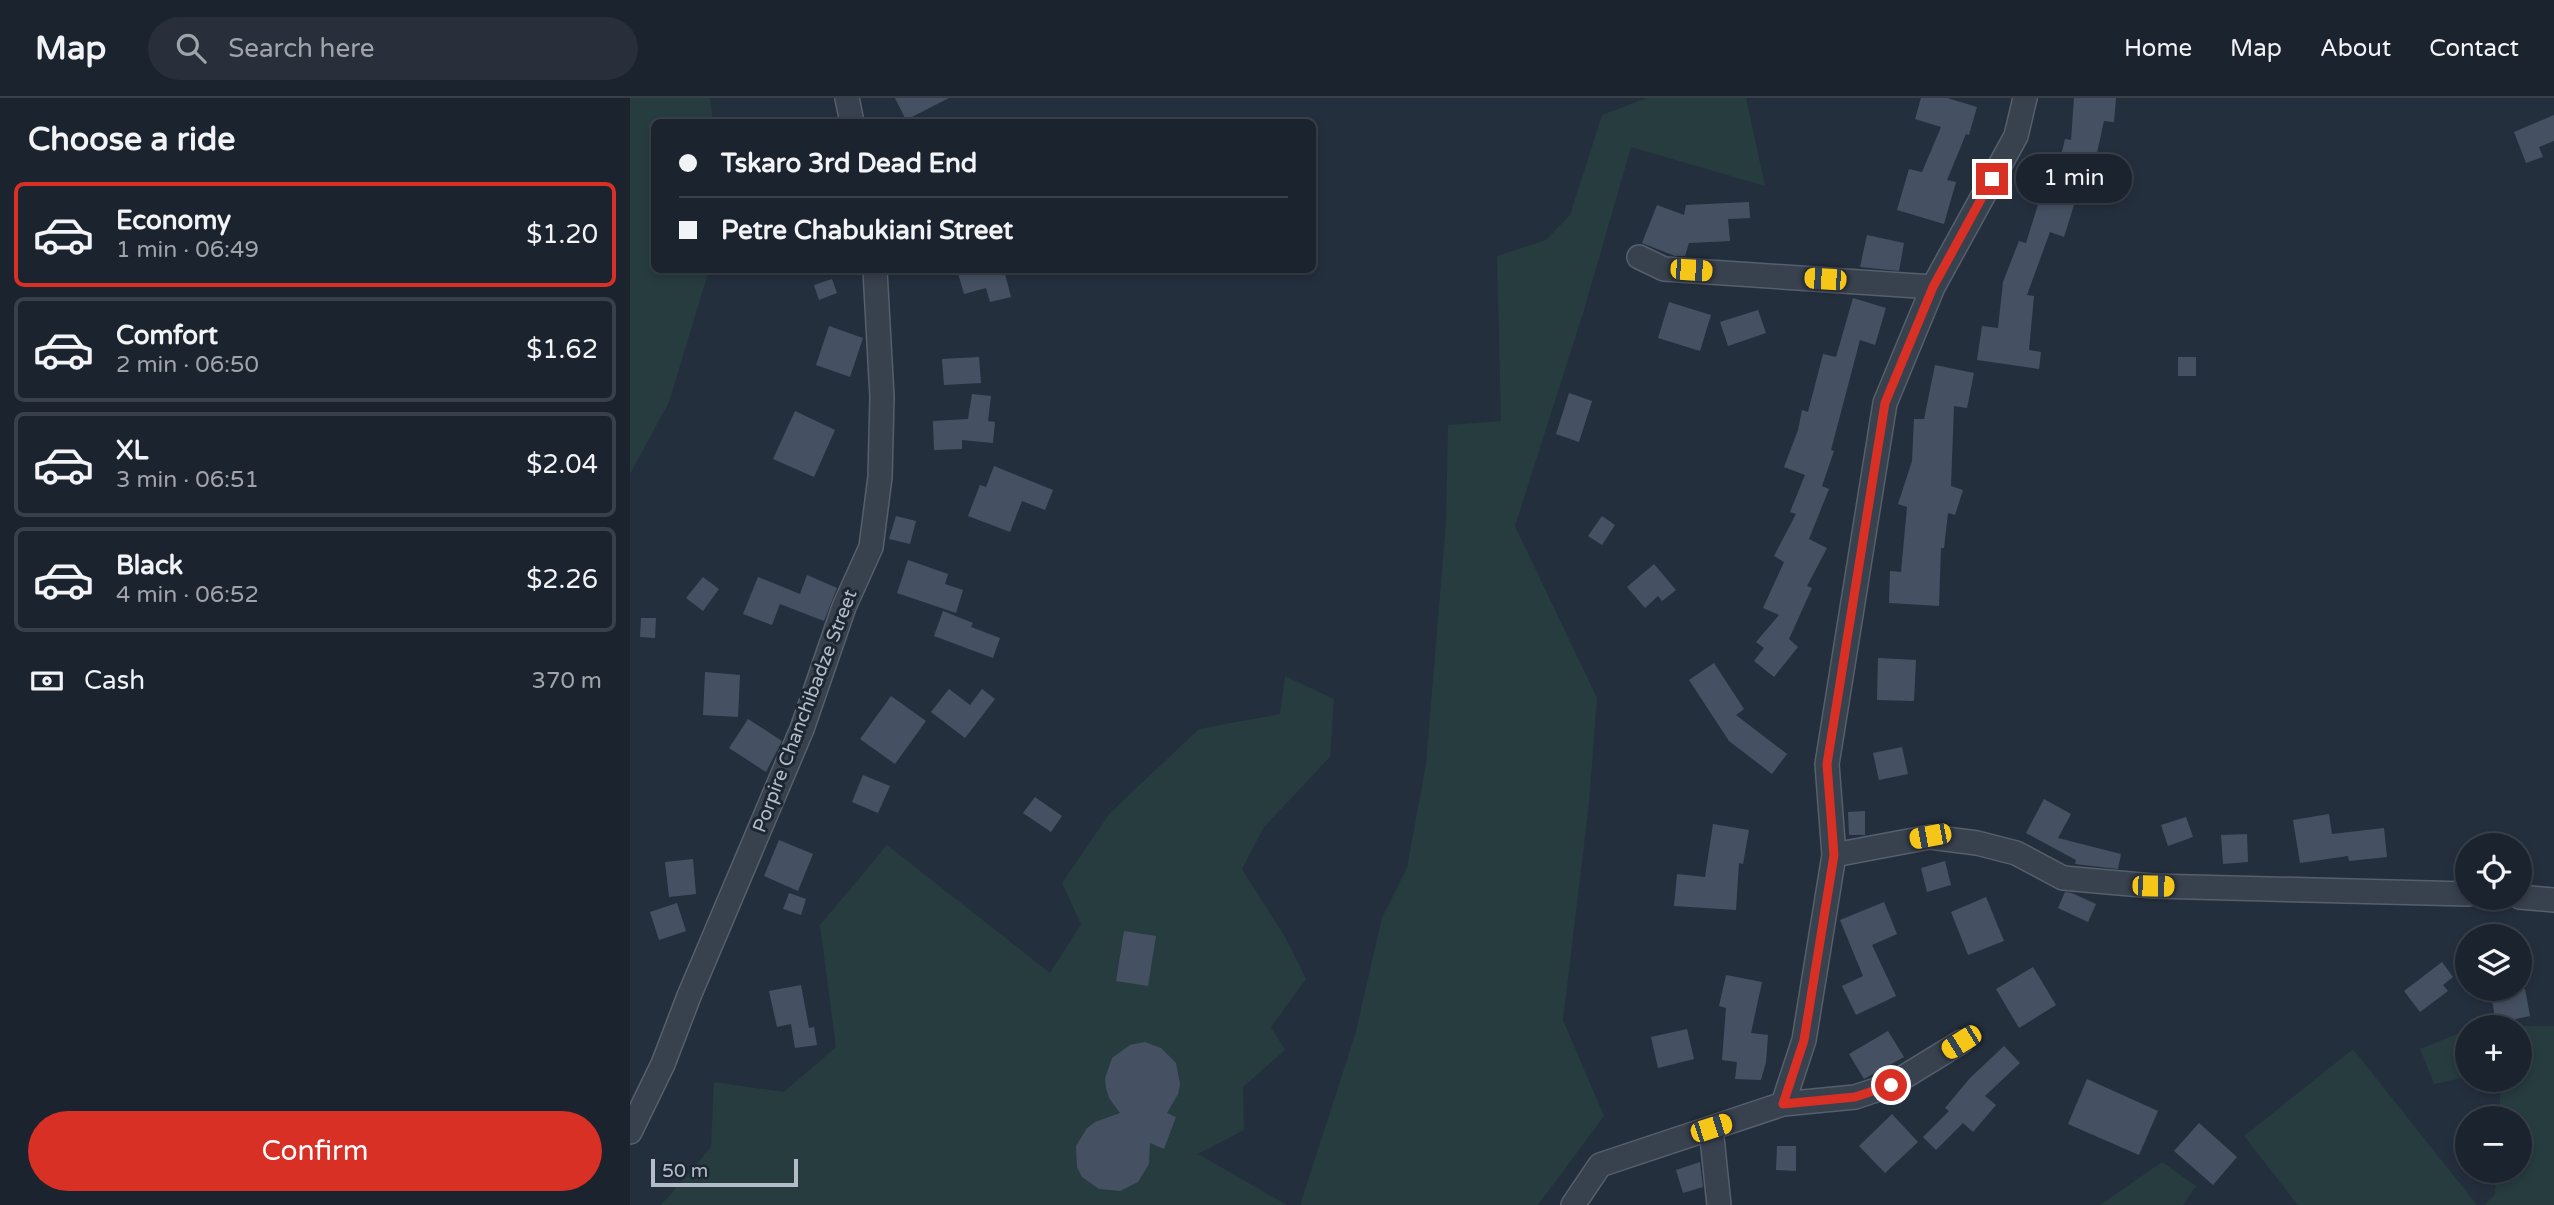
<!DOCTYPE html>
<meta charset="utf-8">
<style>
:root{--surface:#1b232e;--page:#282f3a;--text:#f1f3f6;--muted:#a0a4aa;--line:#39404a;--accent:#d93025}
body{margin:0;font-family:"Varela Round",sans-serif;background:var(--page);color:var(--text);height:100vh;display:flex;flex-direction:column;font-size:26px;white-space:nowrap}
*{box-sizing:border-box;margin:0}
p{font-size:23px;color:var(--muted)}
.icon{flex:none;width:38px;height:38px;fill:none;stroke:currentColor;stroke-width:2;stroke-linecap:round;stroke-linejoin:round}
.map{position:relative;flex:1;overflow:hidden}
.details{display:flex;flex-direction:column;background:var(--surface);width:630px}
.details>*{flex:none}
.banner{position:absolute;left:21px;top:21px;width:665px;height:154px;border-radius:10px;box-shadow:0 4px 10px #0003,0 0 0 2px var(--line);display:grid;align-content:center;height:154px;padding:0 28px;background:var(--surface)}
.fabs{position:absolute;left:1825px;top:735px;display:grid;gap:14px}
.fabs a{display:grid;place-items:center;width:77px;height:77px;border-radius:50%;background:var(--surface);box-shadow:0 4px 10px #0003,0 0 0 2px var(--line);font-size:35px}
.scale{position:absolute;left:21px;bottom:18px;width:147px;box-sizing:border-box;padding-left:7px;border:4px solid #b4bcc9;border-top:0;font-size:19px;line-height:24px;white-space:nowrap;color:#b4bcc9;-webkit-text-stroke:5px #1d2633;paint-order:stroke}
.end{position:absolute;width:32px;height:32px;margin:-16px;border:9px solid #d93025;background:#fff;box-shadow:0 0 0 4px #fff}
.from{border-radius:50%}
.bubble{position:absolute;height:49px;border-radius:24px;background:var(--surface);box-shadow:0 4px 10px #0003,0 0 0 2px var(--line);font-size:23px;font-weight:600;line-height:49px;text-align:center}
.car{position:absolute;width:21px;height:42px;margin:-21px -10px;border-radius:9px;box-shadow:0 0 5px 2px #0007;background:linear-gradient(#f5c518 24%,#345 0 40%,#f5c518 0 76%,#345 0 86%,#f5c518 0)}
.banner b{display:flex;align-items:center;gap:24px;height:66px;font-size:26px}
.banner b+b{border-top:2px solid var(--line)}
.banner i{width:18px;height:18px;background:var(--text)}
ul{padding:0;list-style:none}
li{display:flex;align-items:center;gap:21px;height:105px;margin:0 14px 10px;padding:0 14px;border:4px solid var(--line);border-radius:10px}
li div{flex:1}
li b{display:block;font-size:26px}
li em{font-style:normal;font-weight:600}
li.selected{border-color:var(--accent)}
li>.icon{width:63px;height:63px;stroke-width:1.5}
h2{padding:0 28px;font-size:32px;line-height:84px}
.pay{display:flex;align-items:center;gap:18px;height:77px;padding:0 28px;font-size:26px}
.pay p{margin-inline-start:auto}
.button{display:flex;gap:14px;margin-top:auto;padding:14px 28px}
.button a{flex:1;height:80px;border-radius:42px;background:var(--accent);color:#fff;font-size:28px;font-weight:600;line-height:80px;text-align:center}
header{display:flex;align-items:center;gap:42px;box-sizing:border-box;height:98px;padding:0 35px;background:var(--surface);border-bottom:2px solid var(--line)}
header strong{font-size:33px}
nav{display:flex;gap:38px;margin-inline-start:auto;font-size:24px}
.search{width:490px;height:63px;background:var(--page);display:flex;align-items:center;gap:18px;box-sizing:border-box;padding:0 24px;border-radius:38px;color:var(--muted);font-size:26px}
main{display:flex;flex:1;min-height:0}
.map>svg:first-child{display:block}
.green{fill:#263c3f}
.building{fill:#455162}
.lines{fill:none;stroke-linecap:round;stroke-linejoin:round}
.minor-casing{stroke:#565f6c;stroke-width:26}
.minor{stroke:#38414e;stroke-width:23}
.route{stroke:#d93025;stroke-width:9}
.labels{text-anchor:middle;dominant-baseline:central;stroke-width:6;stroke-linejoin:round;paint-order:stroke}
.street-label{font-size:19px;fill:#b4bcc9;stroke:#1d2633}
</style>
<header>
<strong>Map</strong>
<div class="search"><svg class="icon" aria-label="search" viewBox="0 0 24 24"><circle cx="10" cy="10" r="6"/><path d="M15 15l6 6"/></svg>Search here</div>
<nav><a>Home</a><a>Map</a><a>About</a><a>Contact</a></nav>
</header>
<main>
<section class="details">
<h2>Choose a ride</h2>
<ul>
<li class="selected"><svg class="icon" aria-label="car" viewBox="0 0 24 24"><path d="M5 17H2v-5l4-1 3-4h7l3 4 3 1v5h-3M9 17h6M6 11h13"/><circle cx="7" cy="17" r="2"/><circle cx="17" cy="17" r="2"/></svg><div><b>Economy</b><p>1 min · 06:49</p></div><em>$1.20</em></li>
<li><svg class="icon" aria-label="car" viewBox="0 0 24 24"><path d="M5 17H2v-5l4-1 3-4h7l3 4 3 1v5h-3M9 17h6M6 11h13"/><circle cx="7" cy="17" r="2"/><circle cx="17" cy="17" r="2"/></svg><div><b>Comfort</b><p>2 min · 06:50</p></div><em>$1.62</em></li>
<li><svg class="icon" aria-label="car" viewBox="0 0 24 24"><path d="M5 17H2v-5l4-1 3-4h7l3 4 3 1v5h-3M9 17h6M6 11h13"/><circle cx="7" cy="17" r="2"/><circle cx="17" cy="17" r="2"/></svg><div><b>XL</b><p>3 min · 06:51</p></div><em>$2.04</em></li>
<li><svg class="icon" aria-label="car" viewBox="0 0 24 24"><path d="M5 17H2v-5l4-1 3-4h7l3 4 3 1v5h-3M9 17h6M6 11h13"/><circle cx="7" cy="17" r="2"/><circle cx="17" cy="17" r="2"/></svg><div><b>Black</b><p>4 min · 06:52</p></div><em>$2.26</em></li>
</ul>
<div class="pay"><svg class="icon" aria-label="cash" viewBox="0 0 24 24"><path d="M3 7h18v10H3z"/><circle cx="12" cy="12" r="2"/></svg>Cash<p>370 m</p></div>
<div class="button"><a>Confirm</a></div>
</section>
<div class="map">
<svg width="1924" height="1107" viewBox="0 0 1924 1107">
<rect width="100%" height="100%" fill="#242f3e"/>
<path class="green" d="M0 0H80L83 24H24V172H79L39 304 0 376Z
M1017 0H1116L1135 88 1001 49 954 212 885 428 967 600 959 705 933 922 974 1018 908 1107H670L725 937 752 820 777 770 796 666 816 424 818 327 871 323 867 158 916 142 940 117 972 17Z
M655 578 704 601 700 659 634 729 612 771 655 839 676 881 641 929 655 952 613 989 614 1032 568 1056 657 1107H31L81 1049 84 984 154 994 206 949 190 827 257 747 420 875 451 826 432 785 480 715 569 631 650 616Z
M1849 928H1924V1107H1855L1865 1096 1866 1073H1890V1020H1869L1871 982H1890V929H1846Z
M1837 932V979L1804 986 1790 951Z
M1723 951 1847 1107H1668L1614 1038Z
M1532 1064 1566 1088 1553 1107H1470Z"/>
<path class="building" d="M265 0H319L276 22Z
M1291 0H1317L1347 9 1339 37 1336 36 1317 82 1326 84 1314 126 1267 112 1279 71 1292 74 1311 29 1285 21Z
M1444 0H1486L1484 24 1474 23 1461 82 1427 74 1435 41 1441 42Z
M1924 17V43L1909 49 1913 59 1896 65 1884 34Z
M1411 97 1444 107 1434 139 1420 134 1397 197 1404 198 1399 252 1411 254 1409 271 1347 262 1352 228 1368 230 1373 184 1389 143 1396 145Z
M1119 104 1120 120 1098 121 1100 143 1059 145 1055 158H1045L1012 145 1027 107 1054 117 1056 107Z
M1237 137 1274 145 1269 173 1230 169Z
M327 172H374L381 199 360 204 356 190 334 196Z
M202 181 207 195 189 202 184 187Z
M1223 200 1256 210 1245 247 1230 242 1201 352 1204 353 1192 388 1199 391 1179 441 1197 450 1177 488 1182 490 1159 541 1168 549 1144 579 1124 563 1134 550 1126 544 1149 517 1133 510 1154 464 1144 458 1166 416 1160 414 1175 377 1154 369 1168 332 1172 312 1178 314 1193 256 1206 259Z
M1039 204 1081 217 1070 253 1028 240Z
M1128 212 1136 235 1098 248 1090 224Z
M199 228 233 240 220 279 186 267Z
M349 259 351 285 314 287 312 261Z
M1548 259H1566V278H1548Z
M1305 267 1344 275 1337 310 1324 308 1321 388 1333 392 1325 417 1318 415 1314 450H1311L1309 508 1259 505 1260 473 1271 474 1277 409 1268 406 1282 363 1284 321H1294Z
M939 295 962 303 949 344 926 336Z
M342 296 361 298 358 323 365 324 363 345 332 342V351L304 352 303 323 338 321Z
M165 313 205 332 184 379 143 361Z
M364 368 423 392 415 412 392 403 380 434 338 418 350 387 356 389Z
M266 418 286 423 280 446 259 441Z
M972 418 985 427 972 447 958 438Z
M278 462 318 476 315 486 333 492 326 515 267 495Z
M1024 466 1046 492 1032 503 1028 498 1015 510 997 489Z
M177 477 207 490 194 523 150 506 142 527 113 516 128 479 170 496Z
M73 479 89 491 73 513 56 500Z
M313 513 343 525 341 529 370 540 363 560 304 538Z
M11 520H26L25 540 10 539Z
M1248 560 1286 562 1284 603 1247 602Z
M1084 565 1114 611 1106 617 1157 656 1142 676 1099 643 1059 582Z
M75 574 110 577 108 619 73 617Z
M319 591 340 607 352 591 365 601 335 640 301 614Z
M261 598 296 623 265 666 230 641Z
M118 621 152 643 136 674 99 650Z
M1272 649 1278 676 1249 682 1243 655Z
M233 677 260 688 248 715 222 704Z
M405 699 432 718 421 734 393 715Z
M1414 701 1441 716 1428 740 1491 756 1488 771 1445 766 1446 762 1396 735Z
M1235 713V737H1219L1218 714Z
M1699 716 1702 736 1754 730 1757 759 1719 763 1718 758 1670 765 1663 722Z
M1556 719 1563 739 1538 748 1531 727Z
M1083 726 1119 732 1113 766 1109 765 1106 812 1044 808 1047 776 1075 779Z
M1617 736 1618 764 1593 766 1591 737Z
M149 742 183 756 168 793 134 778Z
M63 761 66 796 39 799 35 764Z
M1315 763 1321 787 1297 794 1291 770Z
M1435 794 1442 795 1466 806 1458 824 1428 810Z
M159 795 176 801 171 817 153 811Z
M1356 799 1374 843 1338 857 1321 814Z
M1254 804 1267 836 1242 847 1266 898 1226 917 1212 888 1233 878 1210 822Z
M47 805 56 833 29 842 20 814Z
M494 833 526 838 518 888 486 883Z
M1812 864 1823 879 1813 887 1818 893 1790 914 1774 893Z
M1403 869 1426 907 1389 930 1366 891Z
M1096 877 1132 884 1121 935 1138 937 1136 964 1131 982 1105 981 1107 964 1092 962 1096 910 1089 908Z
M171 887 179 930 184 929 187 947 165 950 161 926 147 929 139 893Z
M1860 891H1895L1900 918 1866 925Z
M1057 931 1064 961 1028 970 1021 939Z
M1258 933 1274 959 1234 981 1219 956Z
M515 944 531 950 546 965 550 986 548 996 537 1015 546 1019 534 1051 520 1045 519 1066 508 1084 490 1093 469 1091 452 1079 447 1069 446 1048 457 1030 465 1024 490 1015 479 1000 476 990 475 980 482 960 500 947Z
M1374 948 1390 965 1355 998 1366 1007 1343 1034 1333 1025 1306 1052 1293 1039 1319 1013 1315 1010 1340 980Z
M1457 981 1528 1013 1509 1057 1438 1026Z
M1262 1016 1288 1044 1255 1075 1229 1048Z
M1569 1025 1607 1059 1583 1087 1544 1053Z
M1147 1048H1166V1073L1146 1072Z
M1070 1064 1073 1089 1053 1095 1046 1072Z"/>
<g class="lines">
<defs>
<path id="minor" d="M217 0 222 24
M1009 159 1034 171 1303 189
M1204 757 1300 739 1347 745 1386 755 1433 780 1523 788 1838 796
M1890 799 1924 802
M1153 1006 1225 999 1261 987 1331 944
M1081 1030 1089 1107
M0 1034 33 966 59 898 172 631 214 509 241 449 250 379 252 299 245 172
M943 1107 970 1067 1153 1006 1174 942 1204 757 1197 666 1255 305 1303 189 1386 38 1395 0"/>
</defs>
<use href="#minor" class="minor-casing"/>
<use href="#minor" class="minor"/>
</g>
<g class="lines">
<path class="route" d="M1261 987 1225 999 1153 1006 1174 942 1204 757 1197 666 1255 305 1303 189 1362 81"/>
</g>
<g class="labels">
<g class="street-label">
<text transform="translate(175 613) rotate(-69)">Porpire Chanchibadze Street</text>
</g>
</g>
</svg>
<div class="fabs">
<a><svg class="icon" aria-label="locate" viewBox="0 0 24 24"><circle cx="12" cy="12" r="6"/><path d="M12 2v4M12 18v4M2 12h4M18 12h4"/></svg></a>
<a><svg class="icon" aria-label="layers" viewBox="0 0 24 24"><path d="M12 4l9 5-9 5-9-5zM3 14l9 5 9-5"/></svg></a>
<a>+</a>
<a>−</a>
</div>
<div class="scale">50 m</div>
<i class="end from" style="left:1261px;top:987px"></i>
<i class="end" style="left:1362px;top:81px"></i>
<div class="bubble" style="left:1386px;top:56px;width:116px">1 min</div>
<i class="car" style="left:1061px;top:172px;rotate:94deg"></i>
<i class="car" style="left:1195px;top:181px;rotate:274deg"></i>
<i class="car" style="left:1300px;top:738px;rotate:259deg"></i>
<i class="car" style="left:1523px;top:788px;rotate:91deg"></i>
<i class="car" style="left:1331px;top:944px;rotate:238deg"></i>
<i class="car" style="left:1081px;top:1030px;rotate:72deg"></i>
<div class="banner">
<b><i class="from"></i>Tskaro 3rd Dead End</b>
<b><i></i>Petre Chabukiani Street</b>
</div>
</div>
</main>
